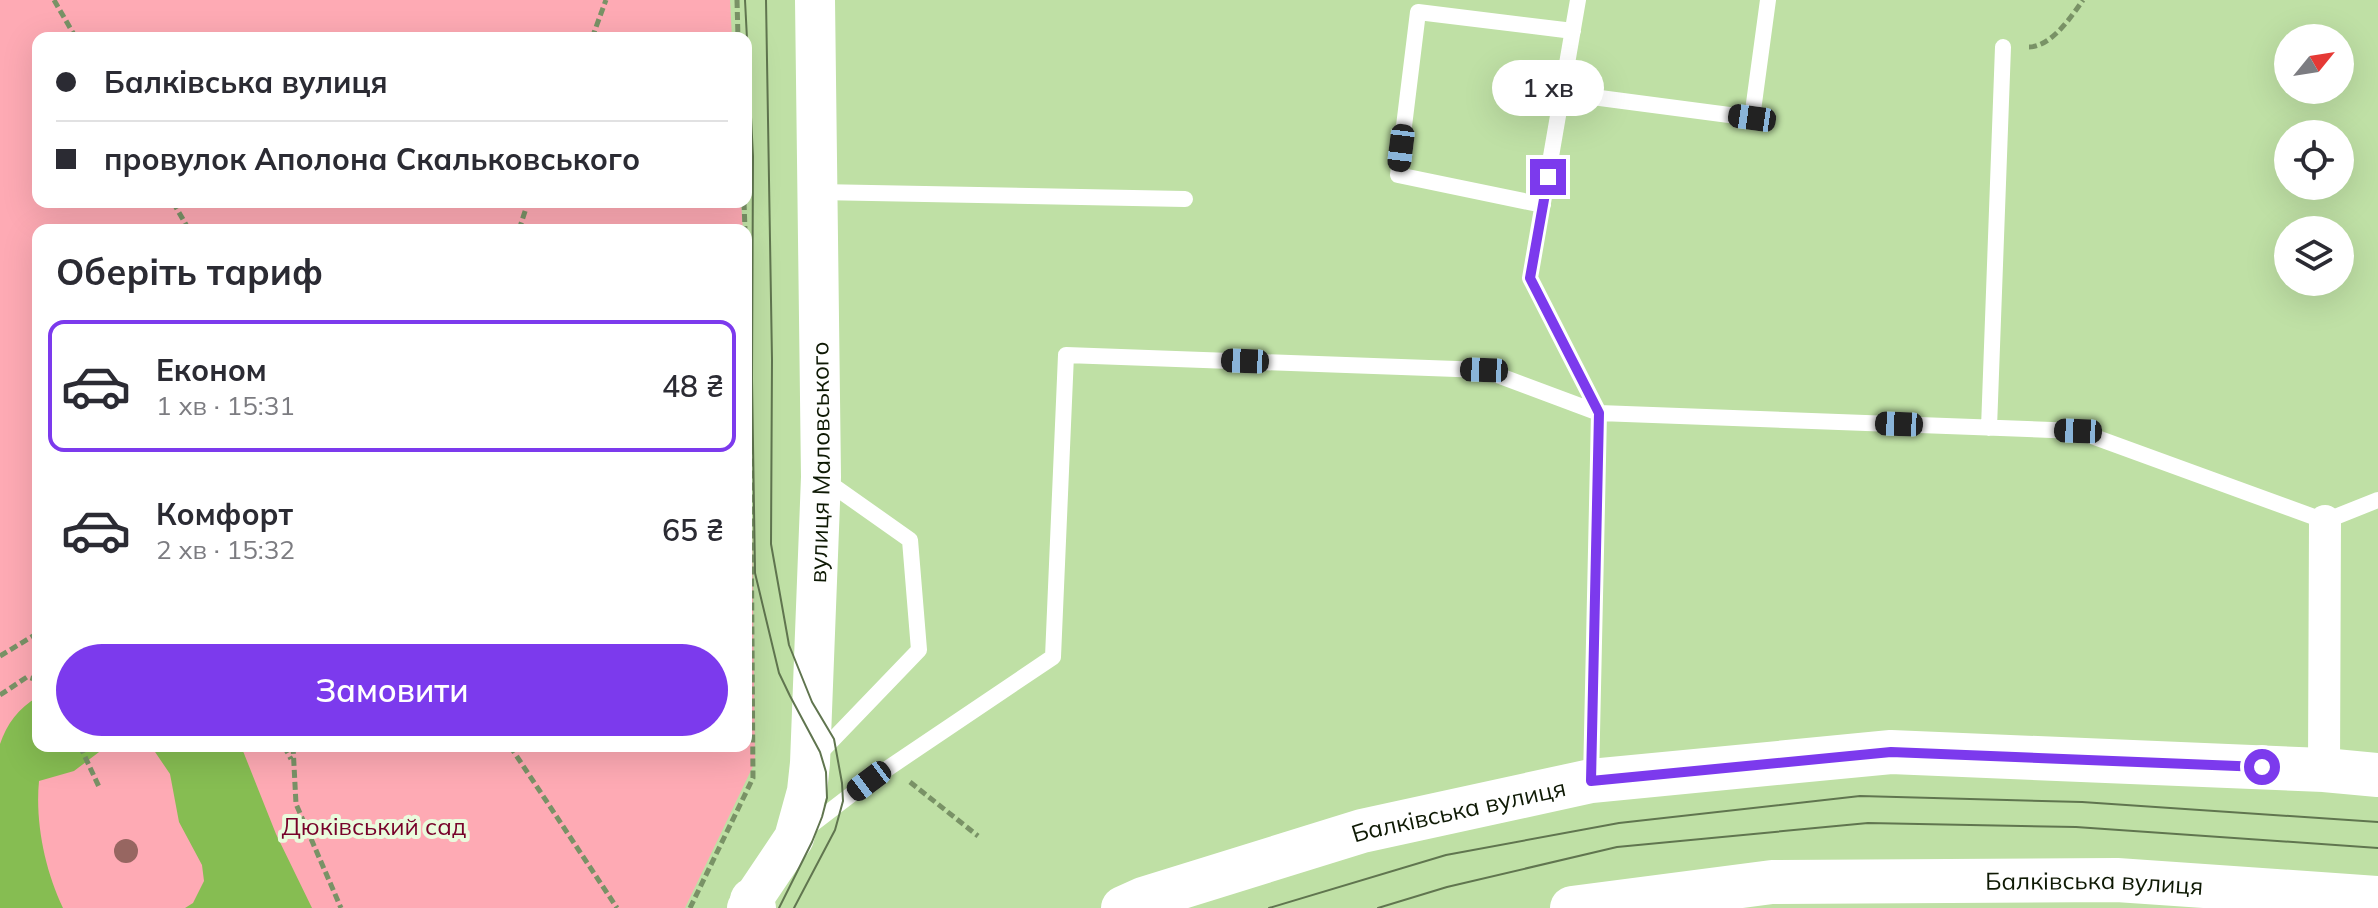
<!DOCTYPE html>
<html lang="uk">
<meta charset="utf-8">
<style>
:root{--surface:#fff;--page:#f7f7f7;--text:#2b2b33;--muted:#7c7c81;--line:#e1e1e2;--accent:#7c3aed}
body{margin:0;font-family:Mulish,sans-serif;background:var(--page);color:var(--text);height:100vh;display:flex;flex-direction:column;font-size:30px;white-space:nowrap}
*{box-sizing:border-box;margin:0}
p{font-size:26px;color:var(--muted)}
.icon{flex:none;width:44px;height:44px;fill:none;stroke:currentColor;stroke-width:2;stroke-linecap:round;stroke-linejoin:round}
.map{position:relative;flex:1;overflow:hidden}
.sheet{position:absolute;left:32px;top:224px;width:720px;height:528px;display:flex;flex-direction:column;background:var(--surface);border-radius:16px;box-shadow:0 8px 32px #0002}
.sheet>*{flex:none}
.banner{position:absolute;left:32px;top:32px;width:720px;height:176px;border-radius:16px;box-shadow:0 8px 32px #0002;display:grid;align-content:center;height:176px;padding:0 24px;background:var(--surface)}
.needle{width:52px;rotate:60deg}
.buttons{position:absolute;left:2274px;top:24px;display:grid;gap:16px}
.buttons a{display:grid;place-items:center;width:80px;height:80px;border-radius:50%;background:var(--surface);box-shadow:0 8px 32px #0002;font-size:40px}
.end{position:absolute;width:36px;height:36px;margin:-18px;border:10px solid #7c3aed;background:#fff;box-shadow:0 0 0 4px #fff}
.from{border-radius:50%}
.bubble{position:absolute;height:56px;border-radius:28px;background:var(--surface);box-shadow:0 8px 32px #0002;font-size:26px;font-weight:600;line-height:56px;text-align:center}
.car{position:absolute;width:24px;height:48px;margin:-24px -12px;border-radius:10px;box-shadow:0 0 6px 2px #0007;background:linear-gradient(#222 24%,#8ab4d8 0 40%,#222 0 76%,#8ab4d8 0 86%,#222 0)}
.banner b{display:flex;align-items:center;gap:28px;height:76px;font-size:30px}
.banner b+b{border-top:2px solid var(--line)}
.banner i{width:20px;height:20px;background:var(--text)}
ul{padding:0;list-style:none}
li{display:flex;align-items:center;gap:24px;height:132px;margin:0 16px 12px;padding:0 8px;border:4px solid transparent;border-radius:16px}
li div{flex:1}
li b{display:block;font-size:30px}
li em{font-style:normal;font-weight:600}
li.active{border-color:var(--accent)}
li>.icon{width:72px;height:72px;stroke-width:1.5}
h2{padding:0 24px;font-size:36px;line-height:96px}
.primary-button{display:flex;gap:16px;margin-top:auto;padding:16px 24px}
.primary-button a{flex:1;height:92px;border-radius:48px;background:var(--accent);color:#fff;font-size:32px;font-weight:600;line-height:92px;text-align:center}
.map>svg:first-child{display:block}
.green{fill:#feaab4}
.water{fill:#86bd52}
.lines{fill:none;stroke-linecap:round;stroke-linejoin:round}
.path{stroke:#799266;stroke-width:5;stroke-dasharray:8 4;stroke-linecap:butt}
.service{stroke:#fff;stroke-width:16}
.minor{stroke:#fff;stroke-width:32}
.tertiary{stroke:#fff;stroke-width:40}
.primary{stroke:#fff;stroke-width:44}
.tram{stroke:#60754f;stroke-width:2}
.tree{fill:#976661}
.route{stroke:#7c3aed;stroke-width:10}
.labels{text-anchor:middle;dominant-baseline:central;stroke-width:8;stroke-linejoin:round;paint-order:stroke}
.street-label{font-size:24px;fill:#0e1904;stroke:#eafbdd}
.park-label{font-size:24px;fill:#77022a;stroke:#eafbdd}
</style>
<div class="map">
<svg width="2378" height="908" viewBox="0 0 2378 908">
<rect width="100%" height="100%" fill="#bfe0a5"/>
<path class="green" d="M0 0H730L732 38H38V202H741L743 230H38V746H746V292L750 367 755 762 685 908H0Z"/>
<path class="water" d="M38 697V746H107L74 771 39 781C35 823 45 870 63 908H0V744C7 724 18 708 38 697Z
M151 746H241L276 834 312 908H185L193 903 204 881 202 865 179 822 170 774Z"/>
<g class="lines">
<path class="path" d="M54 0 76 38
M737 0 738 38
M592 38 606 0
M2029 47C2051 47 2072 16 2083 0
M173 202 189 230
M744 202 745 230
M519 230 528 202
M0 656 38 633
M0 695 27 677 38 680
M80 746 100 789
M284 746 291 759
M293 746 296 804 341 908
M510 746 617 908
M910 782 978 836
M690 908 753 778 750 365 746 259"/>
<path class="service" d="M1578 0 1530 278 1599 413 1591 780
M1562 93 1752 118 1768 0
M818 192 1185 199
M1543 205 1398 175 1418 12 1573 31
M1989 428 2003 47
M817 756 919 650 910 540 825 480
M805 830 869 781 1053 657 1066 355 1484 370 1599 413 2078 431 2325 521 2378 500"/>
<path class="minor" d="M2324 770 2325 521"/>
<path class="tertiary" id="s1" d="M747 908 794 838 807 791 810 763 821 477 815 0"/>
<g class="primary">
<path d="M752 900 754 908"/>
<path id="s2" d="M1123 908 1143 899 1362 831 1591 781 1891 752 2324 770 2378 775"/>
<path id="s3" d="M1572 908 1772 882 2117 880 2378 898"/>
</g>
<path class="tram" d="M745 0 753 156 752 379 755 573 779 673 790 696 820 752 826 772 827 798 822 817 812 842 779 908
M766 0 772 360 771 544 789 645 812 702 834 739 842 783 843 801 835 830 794 908
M1269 908 1446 855 1619 823 1860 796 2082 802 2378 822
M1378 908 1447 887 1617 847 1868 823 2076 827 2378 848"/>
</g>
<circle class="tree" cx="126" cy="851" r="12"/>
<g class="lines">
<path class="route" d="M1548 177 1530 278 1599 413 1591 781 1891 752 2262 767"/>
</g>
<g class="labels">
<g class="street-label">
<text stroke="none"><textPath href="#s1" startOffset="462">вулиця Маловського</textPath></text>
<text stroke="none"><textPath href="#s2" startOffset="350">Балківська вулиця</textPath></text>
<text stroke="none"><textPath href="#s3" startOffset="524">Балківська вулиця</textPath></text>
</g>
<g class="park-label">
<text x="374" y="826">Дюківський сад</text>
</g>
</g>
</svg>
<div class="buttons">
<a><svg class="needle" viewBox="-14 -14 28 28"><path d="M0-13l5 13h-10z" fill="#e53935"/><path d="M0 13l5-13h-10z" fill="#7c7c81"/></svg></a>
<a><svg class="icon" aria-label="locate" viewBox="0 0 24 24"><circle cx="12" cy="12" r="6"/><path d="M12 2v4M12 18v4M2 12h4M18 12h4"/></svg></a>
<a><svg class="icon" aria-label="layers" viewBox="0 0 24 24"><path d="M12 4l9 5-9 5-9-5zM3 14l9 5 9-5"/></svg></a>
</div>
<i class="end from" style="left:2262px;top:767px"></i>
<i class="end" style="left:1548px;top:177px"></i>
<div class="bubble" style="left:1492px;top:60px;width:112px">1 хв</div>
<i class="car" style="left:1752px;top:118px;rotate:278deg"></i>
<i class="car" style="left:1401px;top:148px;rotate:187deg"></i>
<i class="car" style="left:1245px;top:361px;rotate:272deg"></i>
<i class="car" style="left:1484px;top:370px;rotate:272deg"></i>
<i class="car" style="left:1899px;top:424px;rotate:272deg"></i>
<i class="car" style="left:2078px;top:431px;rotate:272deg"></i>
<i class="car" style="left:869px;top:781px;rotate:233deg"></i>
<div class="banner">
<b><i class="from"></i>Балківська вулиця</b>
<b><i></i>провулок Аполона Скальковського</b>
</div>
<section class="sheet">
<h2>Оберіть тариф</h2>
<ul>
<li class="active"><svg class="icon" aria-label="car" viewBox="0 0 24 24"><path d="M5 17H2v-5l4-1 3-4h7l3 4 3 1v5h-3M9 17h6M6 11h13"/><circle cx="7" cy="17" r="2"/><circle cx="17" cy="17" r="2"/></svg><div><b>Економ</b><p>1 хв · 15:31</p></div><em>48 ₴</em></li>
<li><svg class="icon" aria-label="car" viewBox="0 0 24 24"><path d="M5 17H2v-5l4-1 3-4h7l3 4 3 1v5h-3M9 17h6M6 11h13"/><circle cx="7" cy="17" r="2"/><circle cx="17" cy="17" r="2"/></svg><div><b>Комфорт</b><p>2 хв · 15:32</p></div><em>65 ₴</em></li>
</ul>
<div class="primary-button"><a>Замовити</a></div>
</section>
</div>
